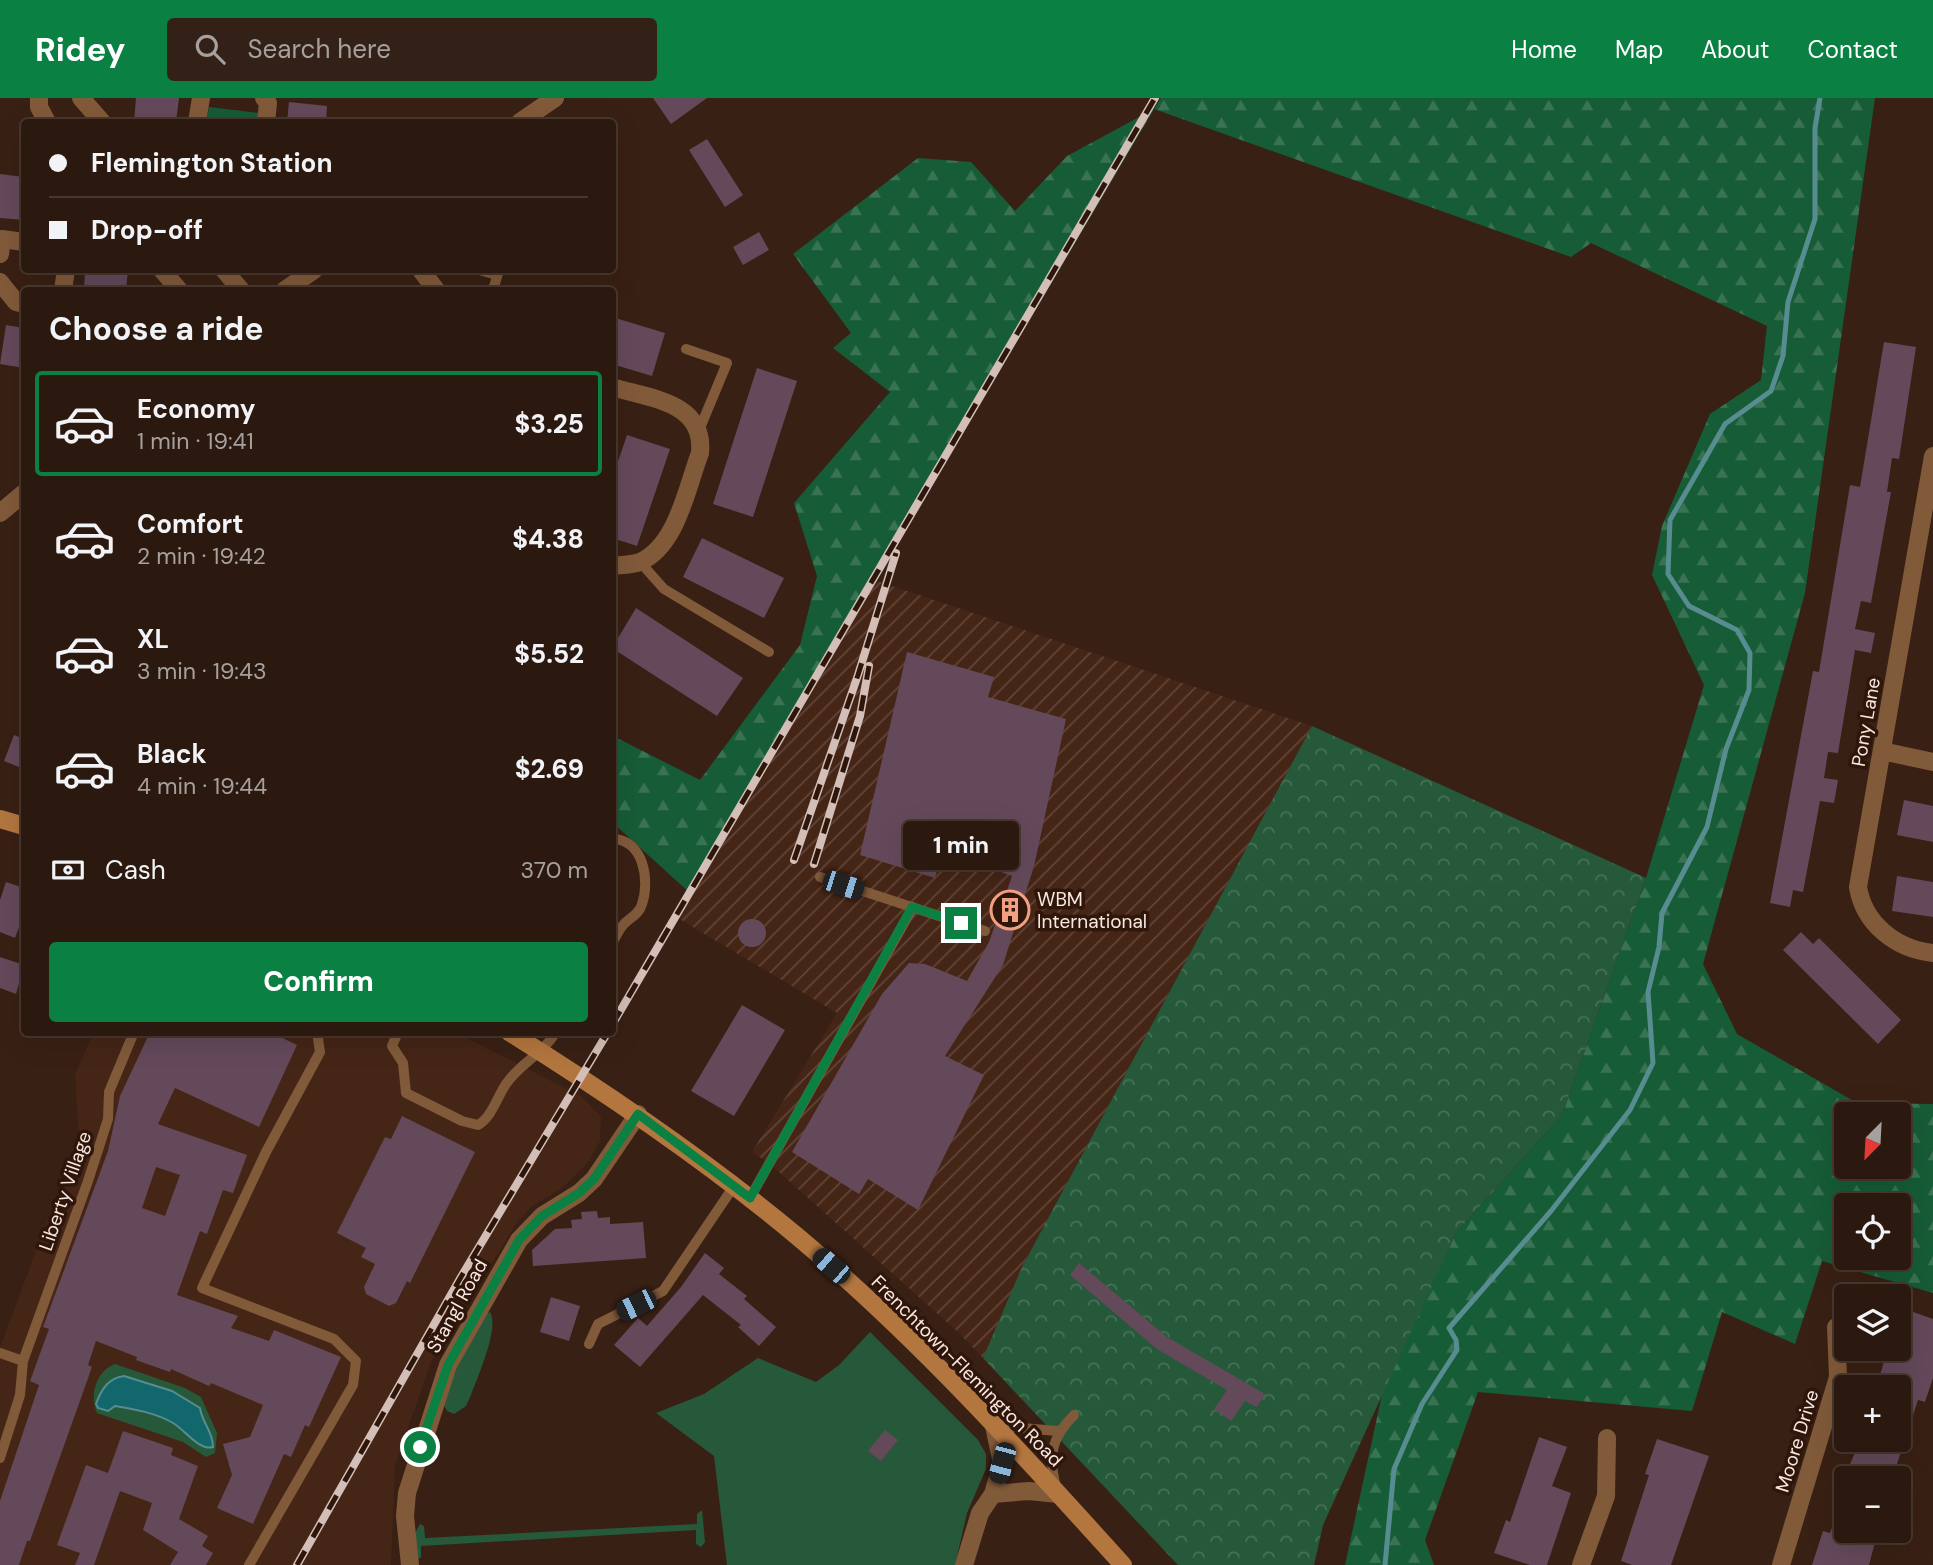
<!DOCTYPE html>
<meta charset="utf-8">
<style>
:root{--surface:#2b180f;--page:#332118;--text:#f1f3f6;--muted:#a6a09e;--line:#47372f;--accent:#0b8043}
body{margin:0;font-family:"DM Sans",sans-serif;background:var(--page);color:var(--text);height:100vh;display:flex;flex-direction:column;font-size:26px;white-space:nowrap}
*{box-sizing:border-box;margin:0}
p{font-size:23px;color:var(--muted)}
.icon{flex:none;width:38px;height:38px;fill:none;stroke:currentColor;stroke-width:2;stroke-linecap:round;stroke-linejoin:round}
.map{position:relative;flex:1;overflow:hidden}
.side{position:absolute;left:21px;top:189px;width:595px;height:749px;display:flex;flex-direction:column;background:var(--surface);border-radius:7px;box-shadow:0 7px 28px #0002,0 0 0 2px var(--line)}
.side>*{flex:none}
.top-card{position:absolute;left:21px;top:21px;width:595px;height:154px;border-radius:7px;box-shadow:0 7px 28px #0002,0 0 0 2px var(--line);display:grid;align-content:center;height:154px;padding:0 28px;background:var(--surface)}
.needle{width:46px;rotate:204deg}
.buttons{position:absolute;left:1834px;top:1004px;display:grid;gap:14px}
.buttons a{display:grid;place-items:center;width:77px;height:77px;border-radius:7px;background:var(--surface);box-shadow:0 7px 28px #0002,0 0 0 2px var(--line);font-size:35px}
.end{position:absolute;width:32px;height:32px;margin:-16px;border:9px solid #0b8043;background:#fff;box-shadow:0 0 0 4px #fff}
.from{border-radius:50%}
.bubble{position:absolute;height:49px;border-radius:7px;background:var(--surface);box-shadow:0 7px 28px #0002,0 0 0 2px var(--line);font-size:23px;font-weight:800;line-height:49px;text-align:center}
.car{position:absolute;width:21px;height:42px;margin:-21px -10px;border-radius:9px;box-shadow:0 0 5px 2px #0007;background:linear-gradient(#222 24%,#8ab4d8 0 40%,#222 0 76%,#8ab4d8 0 86%,#222 0)}
.top-card b{display:flex;align-items:center;gap:24px;height:66px;font-size:26px}
.top-card b+b{border-top:2px solid var(--line)}
.top-card i{width:18px;height:18px;background:var(--text)}
ul{padding:0;list-style:none}
li{display:flex;align-items:center;gap:21px;height:105px;margin:0 14px 10px;padding:0 14px;border:4px solid transparent;border-radius:7px}
li div{flex:1}
li b{display:block;font-size:26px}
li em{font-style:normal;font-weight:800}
li.on{border-color:var(--accent)}
li>.icon{width:63px;height:63px;stroke-width:1.5}
h2{padding:0 28px;font-size:32px;line-height:84px}
.pay{display:flex;align-items:center;gap:18px;height:77px;padding:0 28px;font-size:26px}
.pay p{margin-inline-start:auto}
.action{display:flex;gap:14px;margin-top:auto;padding:14px 28px}
.action a{flex:1;height:80px;border-radius:7px;background:var(--accent);color:#fff;font-size:28px;font-weight:800;line-height:80px;text-align:center}
header{display:flex;align-items:center;gap:42px;box-sizing:border-box;height:98px;padding:0 35px;background:var(--accent);color:#fff}
header strong{font-size:33px}
nav{display:flex;gap:38px;margin-inline-start:auto;font-size:24px}
.search{width:490px;height:63px;background:var(--page);display:flex;align-items:center;gap:18px;box-sizing:border-box;padding:0 24px;border-radius:7px;color:var(--muted);font-size:26px}
.map>svg:first-child{display:block}
.built{fill:#452516}
.industrial{fill:url(#industrial-furrows)}
.grass{fill:#26593a}
.forest{fill:url(#forest-firs);fill-rule:evenodd}
.park{fill:url(#park-crowns)}
.water{fill:#12676d;stroke:#578d90;stroke-width:2}
.lines{fill:none;stroke-linecap:round;stroke-linejoin:round}
.stream{stroke:#578d90;stroke-width:5}
.building{fill:#64495a;fill-rule:evenodd}
.service{stroke:#815a3a;stroke-width:10}
.minor{stroke:#815a3a;stroke-width:18}
.tertiary{stroke:#815a3a;stroke-width:18}
.secondary{stroke:#b3763f;stroke-width:18}
.rail-casing{stroke:#d3bfb7;stroke-width:8}
.rail{stroke:#2e160b;stroke-width:5;stroke-dasharray:16;stroke-linecap:butt}
.route{stroke:#0b8043;stroke-width:9}
.labels{text-anchor:middle;dominant-baseline:central;stroke-width:7;stroke-linejoin:round;paint-order:stroke}
.street-label{font-size:19px;fill:#f9e7e0;stroke:#2e160b}
.poi-label{font-size:19px;fill:#f9e7e0;stroke:#2e160b;text-anchor:start}
</style>
<header>
<strong>Ridey</strong>
<div class="search"><svg class="icon" aria-label="search" viewBox="0 0 24 24"><circle cx="10" cy="10" r="6"/><path d="M15 15l6 6"/></svg>Search here</div>
<nav><a>Home</a><a>Map</a><a>About</a><a>Contact</a></nav>
</header>
<div class="map">
<svg width="1933" height="1467" viewBox="0 0 1933 1467">
<defs>
<pattern id="industrial-furrows" width="10" height="10" patternUnits="userSpaceOnUse" patternTransform="scale(1.75)"><rect width="10" height="10" fill="#452516"/><path d="M-1 1l2-2M0 10L10 0M9 11l2-2" fill="none" stroke="#614538"/></pattern>
<pattern id="forest-firs" width="22" height="20" patternUnits="userSpaceOnUse" patternTransform="scale(1.75)"><rect width="22" height="20" fill="#165c36"/><path d="M5 1l3.5 6h-7zM16 11l3.5 6h-7z" fill="#397353"/></pattern>
<pattern id="park-crowns" width="20" height="18" patternUnits="userSpaceOnUse" patternTransform="scale(1.75)"><rect width="20" height="18" fill="#26593a"/><path d="M2 6a3 3 0 1 1 6 0M12 15a3 3 0 1 1 6 0" fill="none" stroke="#467156"/></pattern>
</defs>
<rect width="100%" height="100%" fill="#392014"/>
<path class="built" d="M93 935H457L581 998 601 1019 600 1043 589 1063 561 1091 532 1108 516 1126 431 1264 395 1367 391 1467H0V1249L79 1039 75 977Z"/>
<path class="industrial" d="M874 482 1312 628 1022 1169 983 1260 958 1234 770 1066 752 1054 837 915 678 820Z"/>
<path class="grass" d="M490 1214C500 1229 477 1280 471 1297L466 1308 454 1316 447 1313 443 1305 455 1272 486 1216Z
M870 1234 978 1342 986 1356V1371L967 1415 955 1467H727L714 1358 656 1315 704 1296 758 1260 816 1284 839 1267Z
M115 1266 185 1290 201 1299 217 1335 215 1355 206 1359 183 1344 97 1315C89 1297 96 1273 115 1266Z
M702 1412 705 1444 701 1449 696 1446V1432L421 1448V1459L417 1462 415 1435 420 1426 424 1428 425 1440 697 1426V1416Z"/>
<path class="forest" d="M1161 0H1875L1805 495 1703 866 1737 936 1857 1005 1933 1006V1195L1822 1163 1795 1246 1722 1214 1692 1313 1478 1294 1425 1442 1434 1467H1345L1383 1292 1456 1135 1562 1017 1646 780 1704 587 1652 477 1662 428 1710 316 1761 282 1767 228 1591 145 1571 159 1154 11 691 796 613 725V642L617 640 700 682 800 547 817 478 794 405 890 294 833 250 851 235 793 156 918 60 971 64 1015 113 1067 58 1154 11ZM1846 1017H1899V1069H1846ZM1846 1108H1899V1160H1846Z
M209 9 259 15 258 24 207 20Z"/>
<path class="park" d="M1312 628 1646 780 1562 1017 1456 1135 1323 1427 1314 1467H1178L983 1260 1022 1169Z"/>
<path class="water" d="M124 1278 172 1293 200 1310C202 1325 213 1333 213 1349 199 1353 185 1332 173 1325 156 1315 134 1311 115 1308L108 1313 98 1310 96 1306C101 1292 108 1280 124 1278Z"/>
<g class="lines">
<path class="stream" d="M1385 1467 1394 1371 1422 1306 1457 1252 1456 1242 1449 1230 1551 1113 1630 1012 1653 965 1648 894 1659 849 1662 815 1707 729 1726 651 1749 592 1750 555 1737 532 1689 508 1668 476 1670 422 1725 326 1771 293 1783 258 1788 204 1815 121V30L1820 0"/>
</g>
<path class="building" d="M136 0H179L176 24H134Z
M653 0H707L671 26Z
M289 4 327 8 326 24H287Z
M707 41 743 97 725 109 689 52Z
M0 76 24 79V122L0 120Z
M759 134 769 152 743 167 733 149Z
M85 172H128L126 192H84Z
M612 219 665 235 652 278 612 266Z
M6 227 24 230V270L0 266Z
M1884 244 1916 249 1899 361 1892 360 1887 394H1891L1871 505 1861 503 1855 531 1875 535 1871 555 1855 552 1838 655 1828 654 1824 680 1838 682 1834 705 1820 703 1803 794 1793 792 1790 809 1770 805 1813 573 1819 574 1850 387 1860 389Z
M757 270 797 283 753 419 713 406Z
M627 337 670 351 637 448 612 440V381Z
M702 440 784 480 764 520 683 479Z
M636 510 743 580 717 618 612 550Z
M907 554 994 579 988 599 1066 621 1034 768 1003 867 945 958 984 977 918 1112 868 1081 859 1096 792 1054 882 896 909 865 925 866 967 883 989 844 1012 778 942 752 935 780 860 757Z
M14 637 24 641V671L4 663Z
M1904 702 1933 708V744L1897 737Z
M1897 778 1933 784V819L1892 813Z
M6 784 24 790V816L15 840 0 834V802Z
M738 835a14 14 0 1 1 28 0a14 14 0 1 1-28 0Z
M1801 834 1813 846 1819 840 1901 922 1878 946 1783 852Z
M0 859 24 867 16 896 0 890Z
M742 907 785 932 734 1018 691 993Z
M150 934H270L297 947 259 1029 175 990 158 1026 247 1057 233 1095 223 1092 207 1136 200 1133 177 1197 238 1218 231 1230 269 1243 274 1232 341 1259 309 1329 305 1327 291 1359 284 1356 253 1426 217 1410 232 1377 223 1346 250 1339 263 1307 211 1285 209 1288 171 1271 170 1274 147 1266 136 1262 137 1259 96 1243 88 1267 92 1269 30 1443H27L19 1467H0V1403L39 1287 30 1283 49 1231 43 1229 108 1053 120 998ZM156 1069 180 1077 165 1118 142 1110Z
M402 1018 475 1054 410 1185 407 1183 396 1205 389 1208 366 1196 364 1189 375 1166 361 1159 366 1150 337 1135 385 1039 391 1041Z
M597 1113 598 1120 610 1119V1126L643 1124 646 1160 533 1168 532 1152 555 1131 572 1130 571 1122 582 1121 581 1114Z
M705 1155 724 1170 719 1176 747 1198 744 1201 776 1229 759 1248 738 1229 741 1227 703 1197 640 1269 614 1247 638 1220 647 1228 681 1189Z
M1079 1165 1167 1239 1265 1296 1257 1309 1245 1303 1231 1323 1214 1311 1227 1292 1157 1251 1070 1177Z
M551 1199 580 1208 569 1243 540 1234Z
M1899 1209 1933 1221V1280L1925 1304 1918 1302 1892 1381H1856L1846 1376 1860 1342H1899V1290H1876L1886 1257 1899 1261Z
M885 1332 898 1342 881 1363 868 1353Z
M123 1333 173 1350 171 1357 198 1368 179 1421 208 1438 202 1448 213 1455 206 1467H170L178 1454 143 1432 152 1405 120 1393 94 1467H75L80 1455 57 1447 86 1367 108 1375Z
M1539 1339 1567 1349 1552 1388 1571 1395 1547 1467H1530L1494 1455 1506 1422 1510 1424Z
M1657 1341 1709 1358 1671 1467H1632L1621 1463 1649 1377 1645 1376Z
M1845 1396 1846 1433H1878L1869 1467H1812L1823 1433 1830 1435Z"/>
<g class="lines">
<path class="service" d="M479 172 497 177
M493 192 499 172
M686 251 727 265 700 330
M640 464 664 491 769 554
M612 741C644 741 650 783 642 806 639 817 630 819 624 826 619 831 616 839 612 845
M820 779 985 833
M398 934 392 948 403 965 406 995 462 1023 478 1027C492 1019 497 999 506 986 520 965 542 957 556 934
M750 1100 913 809
M589 1246 598 1226 663 1193 734 1088
M0 1255 23 1263 88 1083 108 1021 109 994 134 934
M996 1328 1058 1333
M0 1360 20 1297 23 1263
M1056 1389C1048 1358 1051 1340 1074 1317
M249 1467 353 1287 356 1263 334 1241 202 1190 266 1054 320 954 317 934"/>
<path class="minor" d="M39 0V9L47 24
M81 0 102 24
M264 0 268 5 266 24
M197 24 201 0
M0 156 2 141 24 144
M162 172 179 192
M224 172 241 192
M421 172 436 192
M0 184 16 204 24 206
M63 192 66 172
M612 289C651 301 705 304 700 355 687 389 677 448 640 464 632 467 621 467 612 468
M1933 358 1858 789C1864 826 1896 851 1933 855
M1882 653 1933 664
M993 1396 1029 1393 1058 1396
M410 1467 405 1418 407 1395 448 1267 519 1142 542 1118 579 1095 594 1081 638 1016
M964 1467 980 1415 993 1396 1002 1365 994 1328
M1581 1467 1606 1398 1607 1340
M1781 1467 1838 1279 1836 1229"/>
<path class="tertiary" d="M520 24 555 0
M285 192 314 172
M0 415 24 395"/>
<path class="secondary" d="M0 721 24 728
M509 934C610 997 707 1063 798 1139 916 1238 1020 1353 1123 1467"/>
<defs>
<path id="rail" d="M794 762 858 577 896 455
M814 766 860 618 869 568
M612 927 1155 0
M297 1467 461 1179 608 934"/>
</defs>
<use href="#rail" class="rail-casing"/>
<use href="#rail" class="rail"/>
</g>
<g class="lines">
<path class="route" d="M420 1349 448 1267 519 1142 542 1118 579 1095 594 1081 638 1016 750 1100 912 809 961 825"/>
</g>
<defs>
<symbol id="building-ring" viewBox="-11 -11 22 22"><circle r="9.5" fill="#2e160b" stroke="#f39f82" stroke-width="1.5"/><path d="M-4-6H4V6H1V3H-1V6H-4ZM-2.5-4.3h1.7v1.8h-1.7ZM.8-4.3h1.7v1.8H.8ZM-2.5-1h1.7V.8h-1.7ZM.8-1h1.7V.8H.8Z" fill="#f39f82"/></symbol>
</defs>
<g fill-rule="evenodd">
<use href="#building-ring" x="988" y="790" width="44" height="44"/>
</g>
<g class="labels">
<g class="street-label">
<text transform="translate(1866 624) rotate(-80)">Pony Lane</text>
<text transform="translate(65 1093) rotate(-71)">Liberty Village</text>
<text transform="translate(457 1208) rotate(-61)">Stangl Road</text>
<text transform="translate(967 1273) rotate(45)">Frenchtown-Flemington Road</text>
<text transform="translate(1797 1343) rotate(-73)">Moore Drive</text>
</g>
<g class="poi-label">
<text x="1037" y="801">WBM<tspan x="1037" dy="22">International</tspan></text>
</g>
</g>
</svg>
<div class="buttons">
<a><svg class="needle" viewBox="-14 -14 28 28"><path d="M0-13l5 13h-10z" fill="#e53935"/><path d="M0 13l5-13h-10z" fill="#a6a09e"/></svg></a>
<a><svg class="icon" aria-label="locate" viewBox="0 0 24 24"><circle cx="12" cy="12" r="6"/><path d="M12 2v4M12 18v4M2 12h4M18 12h4"/></svg></a>
<a><svg class="icon" aria-label="layers" viewBox="0 0 24 24"><path d="M12 4l9 5-9 5-9-5zM3 14l9 5 9-5"/></svg></a>
<a>+</a>
<a>−</a>
</div>
<i class="end from" style="left:420px;top:1349px"></i>
<i class="end" style="left:961px;top:825px"></i>
<div class="bubble" style="left:903px;top:723px;width:116px">1 min</div>
<i class="car" style="left:843px;top:787px;rotate:108deg"></i>
<i class="car" style="left:831px;top:1168px;rotate:311deg"></i>
<i class="car" style="left:636px;top:1207px;rotate:244deg"></i>
<i class="car" style="left:1002px;top:1365px;rotate:195deg"></i>
<div class="top-card">
<b><i class="from"></i>Flemington Station</b>
<b><i></i>Drop-off</b>
</div>
<section class="side">
<h2>Choose a ride</h2>
<ul>
<li class="on"><svg class="icon" aria-label="car" viewBox="0 0 24 24"><path d="M5 17H2v-5l4-1 3-4h7l3 4 3 1v5h-3M9 17h6M6 11h13"/><circle cx="7" cy="17" r="2"/><circle cx="17" cy="17" r="2"/></svg><div><b>Economy</b><p>1 min · 19:41</p></div><em>$3.25</em></li>
<li><svg class="icon" aria-label="car" viewBox="0 0 24 24"><path d="M5 17H2v-5l4-1 3-4h7l3 4 3 1v5h-3M9 17h6M6 11h13"/><circle cx="7" cy="17" r="2"/><circle cx="17" cy="17" r="2"/></svg><div><b>Comfort</b><p>2 min · 19:42</p></div><em>$4.38</em></li>
<li><svg class="icon" aria-label="car" viewBox="0 0 24 24"><path d="M5 17H2v-5l4-1 3-4h7l3 4 3 1v5h-3M9 17h6M6 11h13"/><circle cx="7" cy="17" r="2"/><circle cx="17" cy="17" r="2"/></svg><div><b>XL</b><p>3 min · 19:43</p></div><em>$5.52</em></li>
<li><svg class="icon" aria-label="car" viewBox="0 0 24 24"><path d="M5 17H2v-5l4-1 3-4h7l3 4 3 1v5h-3M9 17h6M6 11h13"/><circle cx="7" cy="17" r="2"/><circle cx="17" cy="17" r="2"/></svg><div><b>Black</b><p>4 min · 19:44</p></div><em>$2.69</em></li>
</ul>
<div class="pay"><svg class="icon" aria-label="cash" viewBox="0 0 24 24"><path d="M3 7h18v10H3z"/><circle cx="12" cy="12" r="2"/></svg>Cash<p>370 m</p></div>
<div class="action"><a>Confirm</a></div>
</section>
</div>
